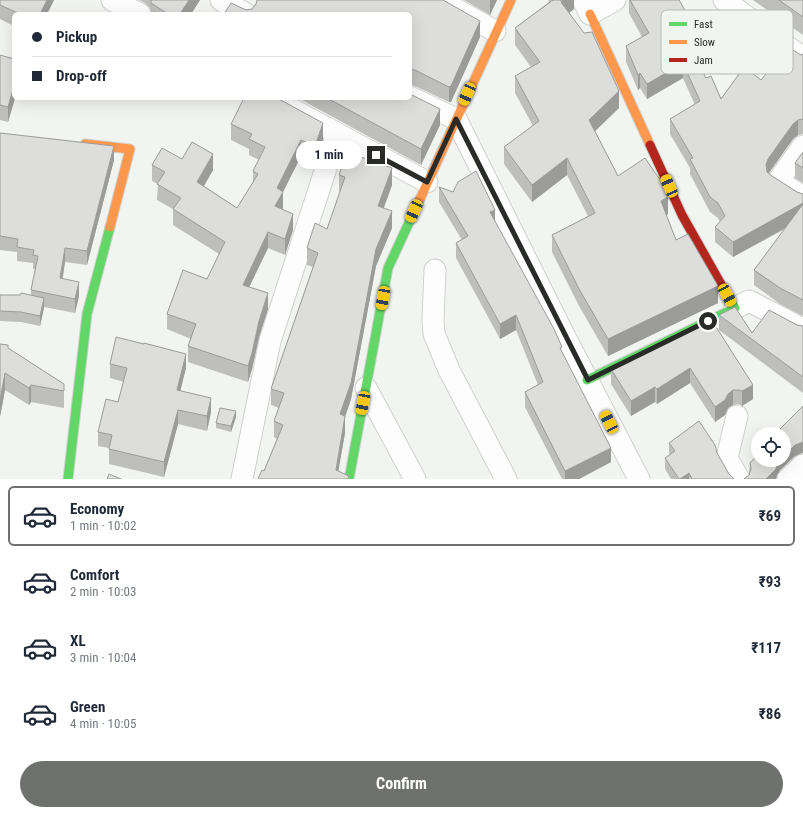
<!DOCTYPE html>
<meta charset="utf-8">
<style>
:root{--surface:#fff;--page:#f6f6f7;--text:#1f2937;--muted:#747a83;--line:#e0e1e3;--accent:#6f716e}
body{margin:0;font-family:"Roboto Condensed",sans-serif;background:var(--page);color:var(--text);height:100vh;display:flex;flex-direction:column;font-size:15px;white-space:nowrap}
*{box-sizing:border-box;margin:0}
p{font-size:13px;color:var(--muted)}
.icon{flex:none;width:22px;height:22px;fill:none;stroke:currentColor;stroke-width:2;stroke-linecap:round;stroke-linejoin:round}
.map{position:relative;height:479px;overflow:hidden}
.sheet{display:flex;flex-direction:column;background:var(--surface);flex:1}
.sheet>*{flex:none}
.guide{position:absolute;left:12px;top:12px;width:400px;height:88px;border-radius:6px;box-shadow:0 4px 16px #0002;display:grid;align-content:center;height:88px;padding:0 20px;background:var(--surface)}
.controls{position:absolute;left:751px;top:427px;display:grid;gap:8px}
.controls a{display:grid;place-items:center;width:40px;height:40px;border-radius:50%;background:var(--surface);box-shadow:0 4px 16px #0002;font-size:20px}
.end{position:absolute;width:18px;height:18px;margin:-9px;border:5px solid #292b28;background:#fff;box-shadow:0 0 0 2px #fff}
.from{border-radius:50%}
.bubble{position:absolute;height:28px;border-radius:14px;background:var(--surface);box-shadow:0 4px 16px #0002;font-size:13px;font-weight:700;line-height:28px;text-align:center}
.car{position:absolute;width:12px;height:24px;margin:-12px -6px;border-radius:5px;box-shadow:0 0 3px 1px #0007;background:linear-gradient(#f5c518 24%,#345 0 40%,#f5c518 0 76%,#345 0 86%,#f5c518 0)}
.guide b{display:flex;align-items:center;gap:14px;height:38px;font-size:15px}
.guide b+b{border-top:1px solid var(--line)}
.guide i{width:10px;height:10px;background:var(--text)}
ul{padding:7px 0 0;list-style:none}
li{display:flex;align-items:center;gap:12px;height:60px;margin:0 8px 6px;padding:0 12px;border:2px solid transparent;border-radius:6px}
li div{flex:1}
li b{display:block;font-size:15px}
li em{font-style:normal;font-weight:700}
li.selected{border-color:var(--accent)}
li>.icon{width:36px;height:36px;stroke-width:1.5}
.cta{display:flex;gap:8px;margin-top:auto;padding:8px 20px}
.cta a{flex:1;height:46px;border-radius:24px;background:var(--accent);color:#fff;font-size:16px;font-weight:700;line-height:46px;text-align:center}
.map>svg:first-child{display:block}
.lines{fill:none;stroke-linecap:round;stroke-linejoin:round}
.street-casing{stroke:#cfd1ce;stroke-width:23}
.fast-casing{stroke:#cfd1ce;stroke-width:11}
.slow-casing{stroke:#cfd1ce;stroke-width:11}
.jam-casing{stroke:#cfd1ce;stroke-width:11}
.street{stroke:#fdfdfd;stroke-width:21}
.fast{stroke:#63d668;stroke-width:9}
.slow{stroke:#ff974d;stroke-width:9}
.jam{stroke:#b3261e;stroke-width:9}
.wall{fill:#bebebd}
.shaded-wall{fill:#9b9b9a}
.building{fill:#dddddc;stroke:#9b9b9a}
.route{stroke:#292b28;stroke-width:5}
.key{fill:#f0f5ef;stroke:#b4b8b3;stroke-width:1}
.key-label{font-size:11px;fill:#292b28}
</style>
<div class="map">
<svg width="803" height="479" viewBox="0 0 803 479">
<rect width="100%" height="100%" fill="#f1f4f0"/>
<g class="lines">
<defs>
<path id="street" d="M112 0 140 14
M221 0 246 14
M439 0 495 31
M583 0 590 14 615 0
M724 0 803 58
M410 97 456 119 565 337 639 479
M273 98 288 107 427 182
M803 146 778 181 803 197
M435 270 433 319 434 334 449 370 506 479
M735 308 749 301 803 329
M366 388 415 479
M737 416 727 458 739 479
M242 479 270 341 337 134
M788 479 803 465"/>
<path id="fast" d="M587 380 735 308 722 286
M68 479 87 314 110 227
M349 479 388 268 420 199"/>
<path id="slow" d="M590 14 650 145
M85 144 130 149 110 227
M420 199 511 0"/>
<path id="jam" d="M650 145 682 215 722 286"/>
</defs>
<use href="#street" class="street-casing"/>
<use href="#fast" class="fast-casing"/>
<use href="#slow" class="slow-casing"/>
<use href="#jam" class="jam-casing"/>
<use href="#street" class="street"/>
<use href="#fast" class="fast"/>
<use href="#slow" class="slow"/>
<use href="#jam" class="jam"/>
</g>
<path class="wall" d="M0 0H54L47 14H14V26L0 19Z
M139 0H200L191 14H151L150 8 145 3Z
M257 0H443L480 37 451 102H449L415 86 410 85V14L246 10 252 9 256 4Z
M464 0H497L490 15Z
M548 0H574V9L569 13 619 108 595 131 618 176 668 214 666 215 676 240 718 303 608 356 579 306 552 252V235L588 216 567 175 532 202 504 164V147L533 126 515 93V76L531 67 515 45V28L549 2Z
M629 0H679L687 29 680 33 706 78 721 99 761 80 801 55 803 54V134L798 135 793 139 769 173 772 176 797 192 803 194V316L780 304 754 285V270L785 229 733 257 715 242V227L720 222 718 218 710 212 690 174V168L670 134V119L695 105 683 78 647 99 640 88 638 90 626 62V46L642 37 629 13Z
M753 0H803V35Z
M0 55 14 98H15L8 122 0 120Z
M298 98H410L440 125 421 165Z
M231 124 323 139 315 162 301 156 283 192V208L282 209 293 230 285 255 268 248 249 287 268 309 259 337 252 369 248 382 188 362V346L191 339 167 329V314L207 279 219 254 173 225V209L157 200 158 184 152 181V165L182 159 213 170 204 186 237 208 253 182V171L259 160 249 155V149L231 140Z
M0 133 114 160 87 265 65 262 63 278 79 296 75 313 44 307 40 326 21 322 0 321V295H31V290L35 269H33V263L17 261V252L0 250Z
M803 152V183L795 178V163Z
M339 175 392 185 384 208 392 228 376 266 351 399 345 417V433L338 471 349 479 264 471 277 439 274 437V421L279 408 271 405V389L313 267 307 265V248L327 229 340 192 339 191Z
M439 187 453 192 495 221 562 351 611 462 579 479H562L525 407V392L538 385 516 330 500 339 456 258V243L462 240 439 202Z
M719 315 752 333 797 325 803 326V393L719 330Z
M711 319 753 399 742 406 739 404 733 405 728 408 725 415 715 422 690 383 657 404 655 402 631 416 611 384V369Z
M8 348 64 384V408L31 402 29 405 5 390 0 417Z
M110 364 186 368 180 390 211 412 207 431 178 424 164 477 109 464V448L98 446V432L118 402 124 382 110 378Z
M236 417 231 432 216 428V423Z
M780 429 802 453 795 456 780 470 777 475 776 479H744L749 475 750 463 780 432Z
M669 443 717 453 729 474 734 479H671L665 469V458L670 455 669 453Z"/>
<path class="shaded-wall" d="M47 0H54L47 14H40Z
M189 0H200L191 14H180Z
M490 0H497L490 15Z
M563 0H574V9L561 19V2Z
M687 14V29L674 37V22Z
M480 21V37L451 102H449V87Z
M683 63V78L647 99V84Z
M640 73V88L638 90V75Z
M14 86V98H15L8 122V107Z
M619 91V108L589 137V120Z
M440 109V125L421 165V149Z
M798 120V135L793 139 768 174 766 165 768 159 793 124Z
M323 123V139L315 162V146Z
M301 140V156L283 192V208L275 221V206L277 188Z
M114 146V160L87 265V251Z
M213 154V170L197 198V182Z
M567 158V175L532 202V185Z
M392 168V185L378 223V206Z
M668 197V214L661 218V201Z
M803 203V218L733 257V242Z
M495 210V224L490 212Z
M392 211V228L376 266 351 399 345 417V433L337 479 336 470 340 414 376 249Z
M293 214V230L285 255V239Z
M268 232V248L243 300V285Z
M65 248V262L60 292V278Z
M79 282V296L75 313V299Z
M718 286V303L608 356V339Z
M268 293V309L259 337 252 369 248 382V366L259 321Z
M44 298V308L40 326V316Z
M516 315V330L500 339V324Z
M186 354V368L177 404V390Z
M690 368V383L657 404V389Z
M5 373V390L0 417V400Z
M31 385V402L29 405V388Z
M753 385V399L742 406V391Z
M655 387V402L631 416V401Z
M733 390V405L728 408 725 415 715 422V407L728 394Z
M211 398V412L207 431V416Z
M178 410V424L164 477V462Z
M236 411V417L231 432V426Z
M803 442V453H802L795 456 780 470 777 475 776 479H766L779 460H784V456L795 445Z
M611 448V462L579 479H565V471Z
M689 473V479H680Z"/>
<path class="building" d="M0 0H47L40 14H20L0 5Z
M151 0H189L180 14H168L151 3Z
M257 0H443L480 21 451 86 449 87 415 70 410 69V14H224L231 3 246 10 252 9 256 4Z
M553 0H560L561 1 560 0H563L561 2 584 33 592 32 619 91 589 120 618 176 645 158 660 180 668 197 661 201 676 240 688 234 718 286 608 339 579 289 552 235 595 213 567 158 532 185 504 147 539 121 515 76 540 62 515 28Z
M630 0H679L687 14 674 22 706 78 711 76 721 99 744 67 761 80 788 47 801 55 803 54V119L798 120 793 124 768 159 766 165 767 172 772 176 797 192 803 194V203L733 242 715 227 725 216 718 203 710 197 690 159 693 158 670 119 700 101 683 63 647 84 640 73 638 75 626 46 649 33Z
M779 0H803V17Z
M0 55 14 59V86L8 107 0 105Z
M410 94 440 109 421 149 327 98H410Z
M244 98H277L323 123 315 146 301 140 277 188 283 192 275 206 293 214 285 239 268 232 243 285 268 293 259 321 252 353 248 366 188 346 196 324 167 314 183 270 207 279 225 242 173 209 181 198 157 184 165 172 152 165 162 148 182 159 192 142 213 154 197 182 237 208 258 174 253 171 265 147 249 139 252 134 231 124Z
M0 133 114 146 87 251 65 248 60 278 79 282 75 299 31 290 38 256 33 255 34 250 17 247 18 239 0 236Z
M347 152 392 168 378 206 392 211 376 249 351 383 340 414 345 416 336 470 349 476 348 479H258L262 470 264 471 283 425 274 421 284 393 271 389 318 253 307 248 315 223 327 229 345 177 339 175Z
M803 152V168L795 163Z
M476 171 495 210 490 212 554 329 562 347 560 348 611 448 565 471 525 392 543 382 516 315 500 324 456 243 468 236 439 187 453 192 458 182Z
M803 204V300L780 288 754 270Z
M21 293 44 298 40 316 21 312 0 311V295H20Z
M735 307 752 333 769 310 797 325 803 326V377L719 315Z
M711 319 753 385 742 391 739 390H733L728 394 725 400 715 407 690 368 657 389 655 387 631 401 611 369Z
M116 337 144 344V343L186 354 177 390 211 398 207 416 178 410 164 462 109 449 112 435 98 432 106 399 118 402 127 368 110 364Z
M0 344 8 345V348L64 384V391L31 385 29 388 5 373 0 400Z
M803 406V442L795 445 784 456V434H778L782 431 780 429Z
M220 408 236 411 231 426 216 423Z
M699 421 715 445 717 453 729 474 734 479H692L689 473 680 479H679L665 458 675 451 669 443Z
M758 454V460H779L777 464 776 469 766 479H744L749 475 751 469 750 463Z
M109 474 121 479H107Z"/>
<g class="lines">
<path class="route" d="M376 155 427 182 456 119 588 380 708 321"/>
</g>
<rect x="661" y="10" width="132" height="64" rx="6" class="key"/>
<rect x="669" y="22" width="18" height="4" fill="#63d668"/>
<rect x="669" y="40" width="18" height="4" fill="#ff974d"/>
<rect x="669" y="58" width="18" height="4" fill="#b3261e"/>
<g class="key-label">
<text x="694" y="28">Fast</text>
<text x="694" y="46">Slow</text>
<text x="694" y="64">Jam</text>
</g>
</svg>
<div class="controls">
<a><svg class="icon" aria-label="locate" viewBox="0 0 24 24"><circle cx="12" cy="12" r="6"/><path d="M12 2v4M12 18v4M2 12h4M18 12h4"/></svg></a>
</div>
<i class="end from" style="left:708px;top:321px"></i>
<i class="end" style="left:376px;top:155px"></i>
<div class="bubble" style="left:296px;top:141px;width:66px">1 min</div>
<i class="car" style="left:467px;top:94px;rotate:204deg"></i>
<i class="car" style="left:669px;top:186px;rotate:336deg"></i>
<i class="car" style="left:414px;top:211px;rotate:204deg"></i>
<i class="car" style="left:727px;top:295px;rotate:151deg"></i>
<i class="car" style="left:383px;top:298px;rotate:191deg"></i>
<i class="car" style="left:363px;top:403px;rotate:191deg"></i>
<i class="car" style="left:609px;top:422px;rotate:333deg"></i>
<div class="guide">
<b><i class="from"></i>Pickup</b>
<b><i></i>Drop-off</b>
</div>
</div>
<section class="sheet">
<ul>
<li class="selected"><svg class="icon" aria-label="car" viewBox="0 0 24 24"><path d="M5 17H2v-5l4-1 3-4h7l3 4 3 1v5h-3M9 17h6M6 11h13"/><circle cx="7" cy="17" r="2"/><circle cx="17" cy="17" r="2"/></svg><div><b>Economy</b><p>1 min · 10:02</p></div><em>₹69</em></li>
<li><svg class="icon" aria-label="car" viewBox="0 0 24 24"><path d="M5 17H2v-5l4-1 3-4h7l3 4 3 1v5h-3M9 17h6M6 11h13"/><circle cx="7" cy="17" r="2"/><circle cx="17" cy="17" r="2"/></svg><div><b>Comfort</b><p>2 min · 10:03</p></div><em>₹93</em></li>
<li><svg class="icon" aria-label="car" viewBox="0 0 24 24"><path d="M5 17H2v-5l4-1 3-4h7l3 4 3 1v5h-3M9 17h6M6 11h13"/><circle cx="7" cy="17" r="2"/><circle cx="17" cy="17" r="2"/></svg><div><b>XL</b><p>3 min · 10:04</p></div><em>₹117</em></li>
<li><svg class="icon" aria-label="car" viewBox="0 0 24 24"><path d="M5 17H2v-5l4-1 3-4h7l3 4 3 1v5h-3M9 17h6M6 11h13"/><circle cx="7" cy="17" r="2"/><circle cx="17" cy="17" r="2"/></svg><div><b>Green</b><p>4 min · 10:05</p></div><em>₹86</em></li>
</ul>
<div class="cta"><a>Confirm</a></div>
</section>
